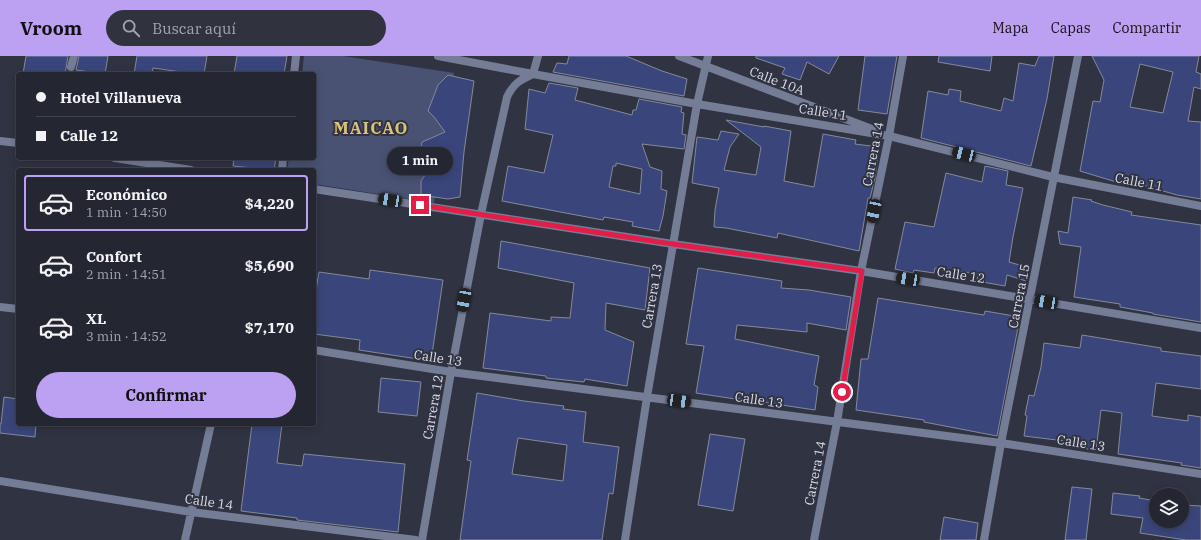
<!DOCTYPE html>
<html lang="es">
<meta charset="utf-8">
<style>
:root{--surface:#242732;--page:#30333e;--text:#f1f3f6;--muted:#a3a5ac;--line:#41444d;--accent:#bca0f2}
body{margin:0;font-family:"IBM Plex Serif",serif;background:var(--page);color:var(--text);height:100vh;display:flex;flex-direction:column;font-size:15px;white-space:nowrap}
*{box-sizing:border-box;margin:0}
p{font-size:13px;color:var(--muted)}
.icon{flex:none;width:22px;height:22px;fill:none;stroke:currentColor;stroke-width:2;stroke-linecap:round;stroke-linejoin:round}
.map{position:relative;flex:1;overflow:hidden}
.panel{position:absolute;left:16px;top:112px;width:300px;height:258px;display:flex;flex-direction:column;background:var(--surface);border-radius:4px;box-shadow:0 2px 10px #0003,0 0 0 1px var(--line)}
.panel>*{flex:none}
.top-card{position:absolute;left:16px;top:16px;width:300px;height:88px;border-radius:4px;box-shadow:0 2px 10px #0003,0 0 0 1px var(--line);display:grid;align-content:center;height:88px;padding:0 20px;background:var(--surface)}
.buttons{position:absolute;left:1149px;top:432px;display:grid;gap:8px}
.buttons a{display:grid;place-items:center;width:40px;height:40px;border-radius:50%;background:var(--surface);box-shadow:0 2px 10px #0003,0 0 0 1px var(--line);font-size:20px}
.end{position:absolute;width:18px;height:18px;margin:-9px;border:5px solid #e11d48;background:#fff;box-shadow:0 0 0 2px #fff}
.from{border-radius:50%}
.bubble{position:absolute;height:28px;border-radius:14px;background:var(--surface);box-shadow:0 2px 10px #0003,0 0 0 1px var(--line);font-size:13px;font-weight:800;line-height:28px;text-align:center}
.car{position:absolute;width:12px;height:24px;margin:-12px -6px;border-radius:5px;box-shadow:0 0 3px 1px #0007;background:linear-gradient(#222 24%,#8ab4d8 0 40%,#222 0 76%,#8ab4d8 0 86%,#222 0)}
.top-card b{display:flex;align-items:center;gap:14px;height:38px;font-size:15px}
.top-card b+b{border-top:1px solid var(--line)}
.top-card i{width:10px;height:10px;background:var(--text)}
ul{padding:7px 0 0;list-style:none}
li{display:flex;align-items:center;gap:12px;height:56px;margin:0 8px 6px;padding:0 12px;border:2px solid transparent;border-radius:4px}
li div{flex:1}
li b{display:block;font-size:15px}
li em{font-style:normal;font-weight:800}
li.active{border-color:var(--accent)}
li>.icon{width:36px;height:36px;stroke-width:1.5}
.button{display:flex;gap:8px;margin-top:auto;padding:8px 20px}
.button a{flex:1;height:46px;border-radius:24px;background:var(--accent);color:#111;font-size:16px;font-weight:800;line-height:46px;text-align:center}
header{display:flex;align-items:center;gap:24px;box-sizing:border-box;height:56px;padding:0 20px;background:var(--accent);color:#111}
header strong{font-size:19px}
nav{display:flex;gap:22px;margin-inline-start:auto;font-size:14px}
.search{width:280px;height:36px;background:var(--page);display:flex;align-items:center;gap:10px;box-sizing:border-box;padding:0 14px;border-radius:22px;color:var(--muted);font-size:15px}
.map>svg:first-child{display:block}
.green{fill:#495273}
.building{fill:#3a467b;stroke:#848999;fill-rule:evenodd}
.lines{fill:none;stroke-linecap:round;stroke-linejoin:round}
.minor{stroke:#757c96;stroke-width:8}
.route{stroke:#e11d48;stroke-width:5}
.labels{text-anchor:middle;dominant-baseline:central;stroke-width:4;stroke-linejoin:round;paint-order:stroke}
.street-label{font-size:13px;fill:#dbdde6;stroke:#303442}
.district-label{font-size:17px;font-weight:bold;letter-spacing:1px;fill:#dbc376;stroke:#303442}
</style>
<header>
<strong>Vroom</strong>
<div class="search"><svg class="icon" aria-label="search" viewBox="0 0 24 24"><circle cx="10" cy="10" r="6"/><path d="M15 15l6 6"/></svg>Buscar aquí</div>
<nav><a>Mapa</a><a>Capas</a><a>Compartir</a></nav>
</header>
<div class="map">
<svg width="1201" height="484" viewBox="0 0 1201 484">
<rect width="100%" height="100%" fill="#303442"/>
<path class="green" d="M304 0H343L454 17 434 147 314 128V114H287L289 102H314V18H302Z"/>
<path class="building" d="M26 0H68L65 18H23Z
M79 0H108L105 18 76 14Z
M137 0H207L204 18H196L153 12 152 18H134Z
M237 0H287L284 18H234Z
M569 0H626L662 15 687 23 684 40 553 16 557 7 567 8Z
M756 0H839L829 18 807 6 800 24 782 18 785 12 756 2Z
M865 0H897L887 58 858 54Z
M939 0H992L990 15 938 6Z
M1039 0H1054L1047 43 1031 110 921 82 928 35 948 39 949 33 961 35 960 45 1001 55 1004 42 1013 45 1019 7 1035 10Z
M1092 0H1199L1196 16 1201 18V33L1194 31 1188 65 1201 66V143L1177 139 1146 130 1113 125 1080 115 1093 45 1100 46 1104 24ZM1140 8 1173 16 1163 57 1130 51Z
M448 19 474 25 464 96 460 141 448 143 421 139V125L432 109 420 104 422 86 445 76 434 61 428 55 438 29Z
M549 27 578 32 575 44 632 59 633 54H636L639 43 682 51 681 56 684 57 682 78 686 79 684 93 642 88 650 111 662 115 661 133 667 135 663 160 659 175 632 170 633 166 604 161 603 164 587 161 502 145 508 110 544 117 553 79 525 73 529 33 545 37ZM616 107 642 113 640 138 609 131 613 110H616Z
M726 64 764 71V70L791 75 784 125 814 131 823 78 856 84 855 88 879 91 875 122 870 142H868L859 195 778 177 777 182 726 172 714 171 715 154 719 132 692 127 697 81 718 84 721 75 739 78 730 91 724 114 756 119 761 91Z
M234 102H276L274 114 233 110Z
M985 110 1008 115 1006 129 1023 132 1013 181 1009 206 1030 212 1026 225 1007 219 1005 230 977 225 978 218 935 212 934 217 914 214 913 217 895 213 905 166 934 171 946 117 982 126Z
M1073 141 1092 144 1091 145 1103 149 1132 156 1131 159 1201 169V266L1153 258V257L1120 251V248L1074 241 1081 191 1060 188 1058 175 1068 177Z
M501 185 650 212 645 254 606 247 605 274 634 286 627 330 585 323 584 326 546 322V320L483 312 490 257 551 265V261L570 262 574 227 498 212Z
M698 212 782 225 781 232 809 234 851 241 846 274 807 267V276L737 269 735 283 819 300 814 329 818 331 815 354 735 342V343L696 337 704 290 686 288Z
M370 214 443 224 431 305 359 294 360 284 314 278V246L319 216 369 223Z
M878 242 984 259 985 255 1020 261 997 380 924 366V364L856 354 861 303H868Z
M1082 279 1161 292V295L1201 300V333L1156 327 1152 360 1188 365V359L1201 361V412L1181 409 1182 407 1118 398 1122 357 1101 354 1096 394 1065 390V385L1024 380 1027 360 1025 359 1029 339 1034 340 1041 311 1044 287 1080 292Z
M381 322 421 326 417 360 378 356Z
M477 337 524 345 564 350 563 353 586 356 583 386 619 391 613 438 609 437 602 484H460L471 405 467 404ZM518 382 567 389 563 425 512 418Z
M4 341 18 343V368H36L35 381 0 377V368H1Z
M252 368H282L277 407 302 410 304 398 405 408 398 476 297 464V462L241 455Z
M710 378 745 383 733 455 698 449Z
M1072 431 1092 433 1086 484H1065Z
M1113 437 1140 440 1139 442 1156 445V465H1182V449L1201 450V484H1186L1140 477 1143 462 1111 458Z
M944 461 978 467 976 484H940Z"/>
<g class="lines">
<path class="minor" d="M438 0 533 18 697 48 889 80 1053 121 1201 150
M679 0 872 73
M71 11 74 0
M294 18 296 0
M0 85 18 87
M115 102 191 114
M282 114 283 102
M314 133 673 188 861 215 1201 272
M0 251 18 253
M314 294 451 316 1001 387 1201 418
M0 425 191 456 416 484
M185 484 211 368
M422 484 451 316 481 158 507 41C514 27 520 24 533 18L538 0
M625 484 647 341 697 48 708 0
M814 484 837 366 861 215 889 80 903 0
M984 484 1001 387 1078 0"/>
</g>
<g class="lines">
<path class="route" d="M420 149 659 186 862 215 842 336"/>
</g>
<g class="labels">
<g class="street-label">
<text transform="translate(777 25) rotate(21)">Calle 10A</text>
<text transform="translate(823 56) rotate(9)">Calle 11</text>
<text transform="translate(873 98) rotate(-79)">Carrera 14</text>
<text transform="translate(1139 126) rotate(11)">Calle 11</text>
<text transform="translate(961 219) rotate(9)">Calle 12</text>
<text transform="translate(652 240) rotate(-80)">Carrera 13</text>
<text transform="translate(1019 240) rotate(-79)">Carrera 15</text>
<text transform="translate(438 302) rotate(9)">Calle 13</text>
<text transform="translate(759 344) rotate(8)">Calle 13</text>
<text transform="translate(433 351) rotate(-80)">Carrera 12</text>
<text transform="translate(1081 387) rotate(9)">Calle 13</text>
<text transform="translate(815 417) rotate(-79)">Carrera 14</text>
<text transform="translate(209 446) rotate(8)">Calle 14</text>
</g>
<g class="district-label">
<text x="371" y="72">MAICAO</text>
</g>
</g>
</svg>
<div class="buttons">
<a><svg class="icon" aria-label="layers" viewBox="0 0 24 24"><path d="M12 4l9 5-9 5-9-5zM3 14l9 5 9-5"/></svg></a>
</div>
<i class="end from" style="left:842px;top:336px"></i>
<i class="end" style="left:420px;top:149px"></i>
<div class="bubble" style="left:387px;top:91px;width:66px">1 min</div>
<i class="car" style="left:964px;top:98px;rotate:284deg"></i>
<i class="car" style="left:390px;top:144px;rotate:279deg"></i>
<i class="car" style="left:874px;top:155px;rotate:192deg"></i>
<i class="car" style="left:908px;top:223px;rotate:279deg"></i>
<i class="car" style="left:464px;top:244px;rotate:191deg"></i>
<i class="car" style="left:1046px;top:246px;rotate:280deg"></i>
<i class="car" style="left:679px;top:345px;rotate:98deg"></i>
<div class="top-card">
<b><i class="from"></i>Hotel Villanueva</b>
<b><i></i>Calle 12</b>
</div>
<section class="panel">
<ul>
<li class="active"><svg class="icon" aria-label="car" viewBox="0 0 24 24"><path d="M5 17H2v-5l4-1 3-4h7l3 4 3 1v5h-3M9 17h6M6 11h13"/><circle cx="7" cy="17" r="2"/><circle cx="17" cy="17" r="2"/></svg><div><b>Económico</b><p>1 min · 14:50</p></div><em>$4,220</em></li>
<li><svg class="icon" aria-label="car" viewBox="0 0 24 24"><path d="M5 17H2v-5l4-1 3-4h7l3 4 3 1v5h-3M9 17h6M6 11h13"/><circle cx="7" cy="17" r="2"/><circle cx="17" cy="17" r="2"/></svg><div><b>Confort</b><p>2 min · 14:51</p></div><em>$5,690</em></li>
<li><svg class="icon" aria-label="car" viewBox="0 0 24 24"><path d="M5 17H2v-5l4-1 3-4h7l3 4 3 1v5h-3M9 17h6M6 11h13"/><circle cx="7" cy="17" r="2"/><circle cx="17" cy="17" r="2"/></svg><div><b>XL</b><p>3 min · 14:52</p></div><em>$7,170</em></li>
</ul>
<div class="button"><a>Confirmar</a></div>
</section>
</div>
